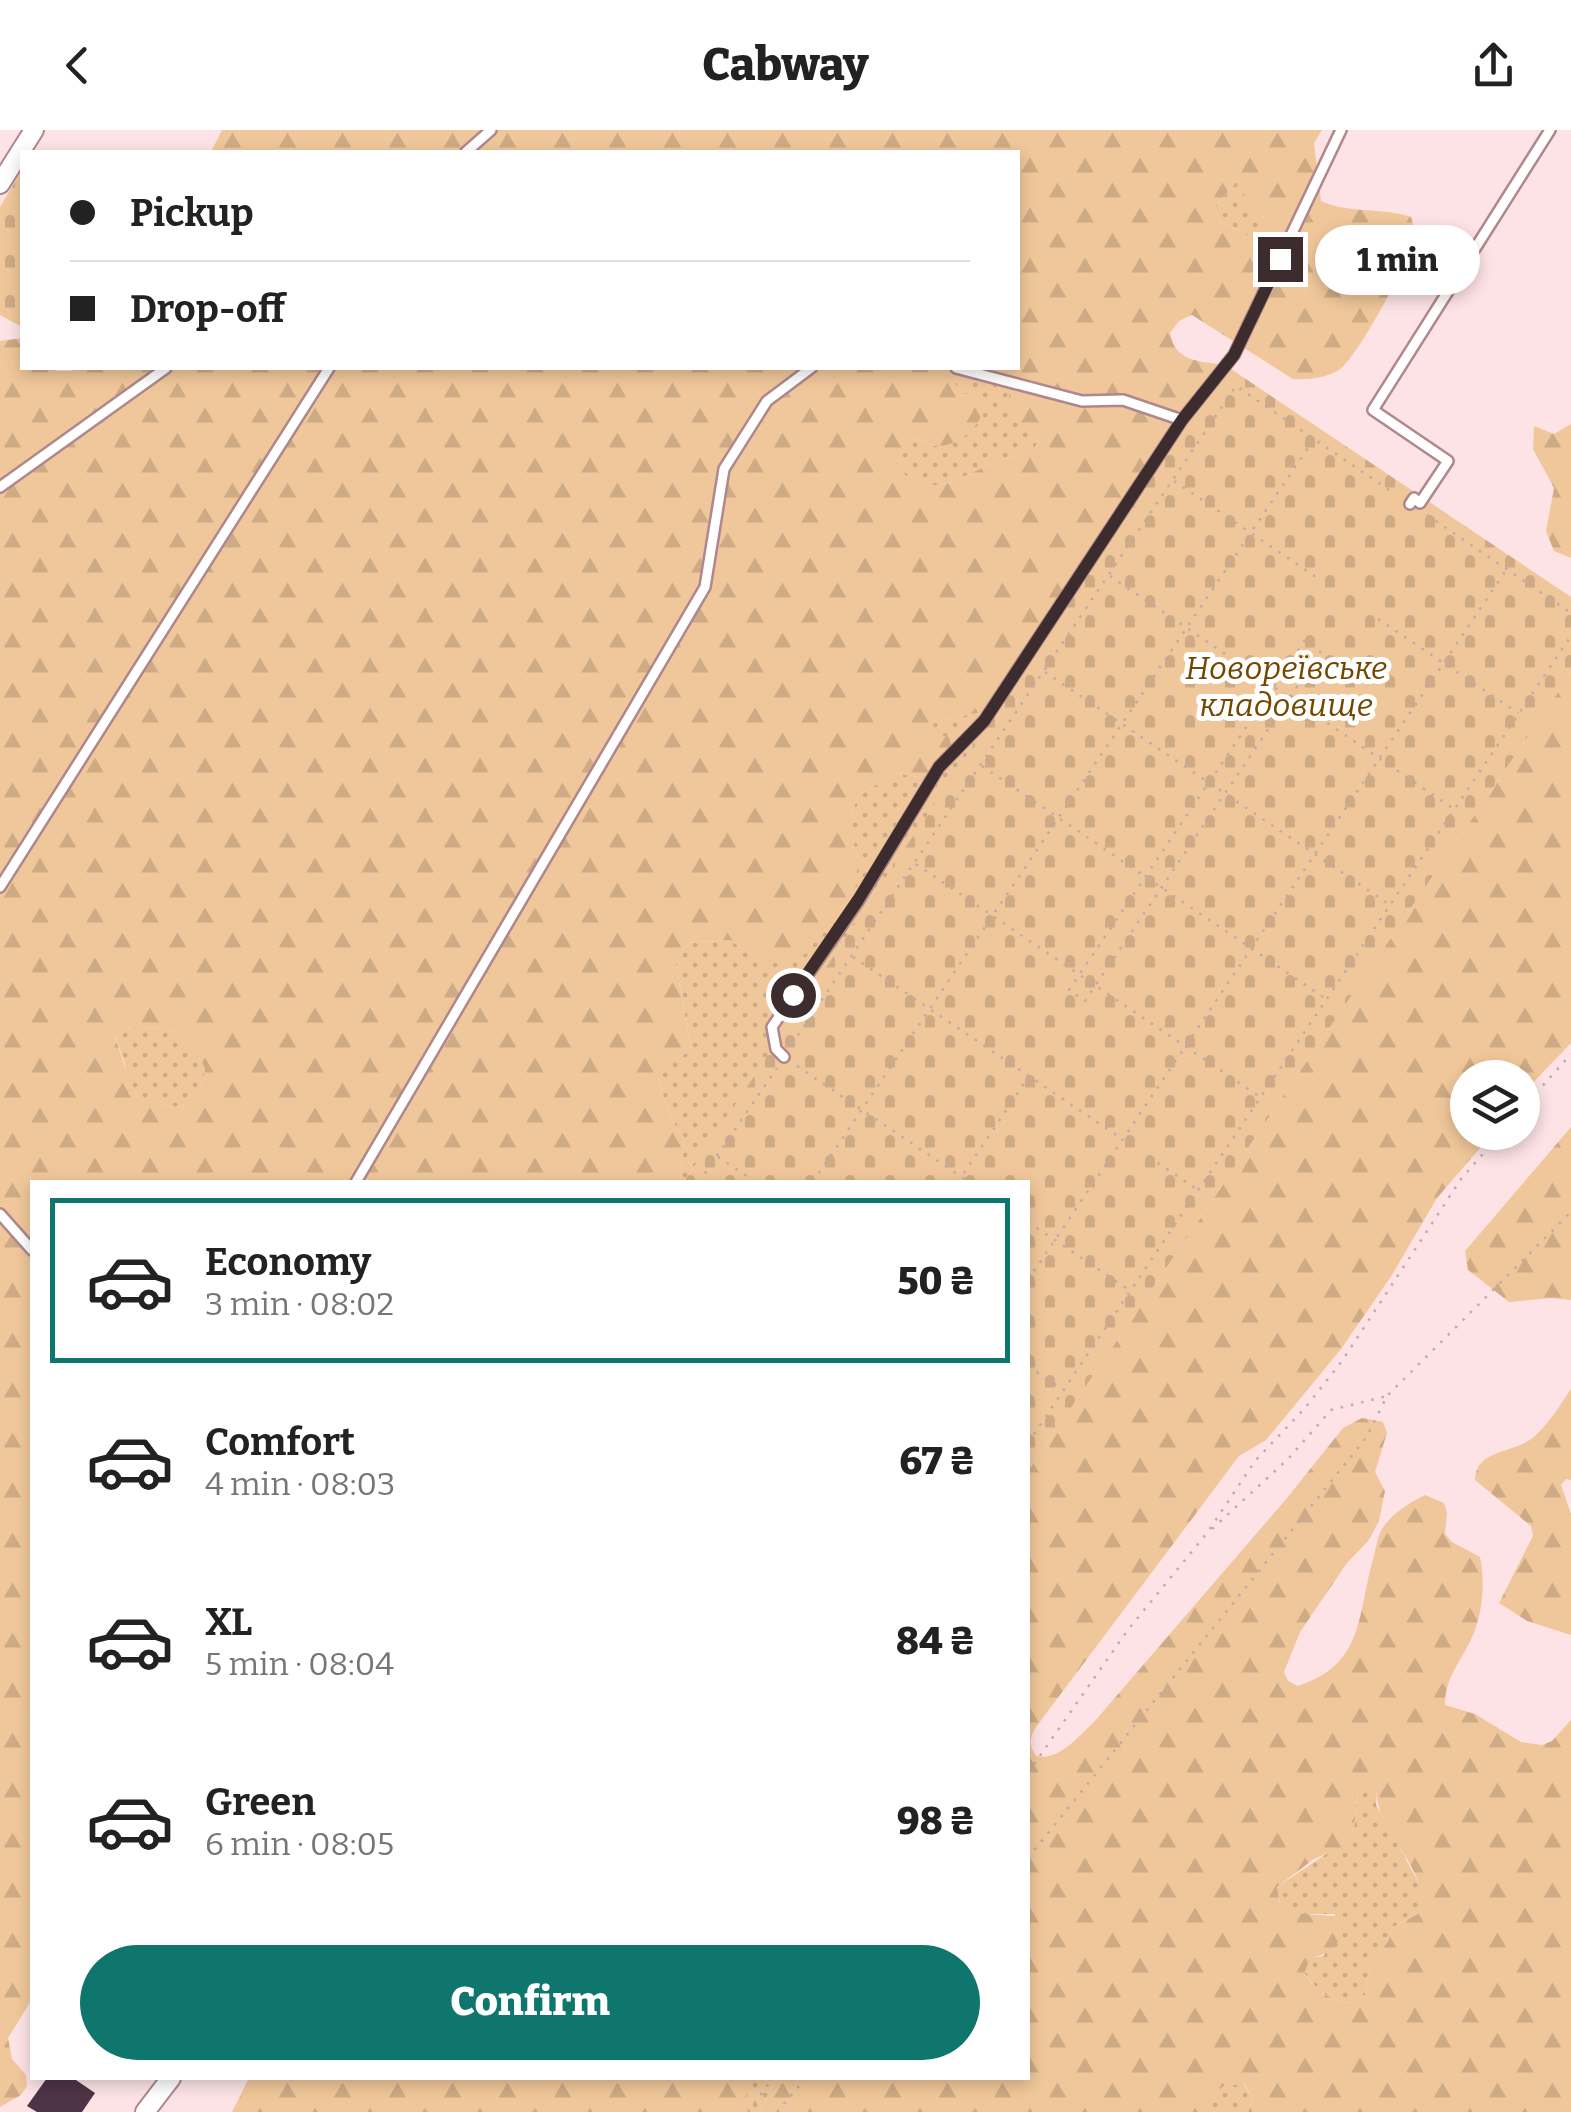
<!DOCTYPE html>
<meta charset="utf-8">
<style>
:root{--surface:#fff;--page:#f6f6f6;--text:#222;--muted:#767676;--line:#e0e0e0;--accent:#0f766e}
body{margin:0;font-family:Bitter,serif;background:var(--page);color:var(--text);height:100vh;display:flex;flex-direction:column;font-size:38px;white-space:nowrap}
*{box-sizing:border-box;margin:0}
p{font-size:32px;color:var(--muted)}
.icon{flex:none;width:55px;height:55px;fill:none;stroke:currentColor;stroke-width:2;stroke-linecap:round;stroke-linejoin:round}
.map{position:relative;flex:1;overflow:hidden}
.details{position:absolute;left:30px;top:1050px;width:1000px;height:900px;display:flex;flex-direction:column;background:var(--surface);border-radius:0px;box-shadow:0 5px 15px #0003}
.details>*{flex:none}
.guide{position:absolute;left:20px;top:20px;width:1000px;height:220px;border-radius:0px;box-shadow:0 5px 15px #0003;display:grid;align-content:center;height:220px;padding:0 50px;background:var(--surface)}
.fabs{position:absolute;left:1450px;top:930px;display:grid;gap:20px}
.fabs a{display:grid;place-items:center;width:90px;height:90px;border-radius:50%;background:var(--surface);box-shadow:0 5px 15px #0003;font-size:50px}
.end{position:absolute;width:45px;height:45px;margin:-22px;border:12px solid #3c2c2e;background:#fff;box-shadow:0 0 0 5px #fff}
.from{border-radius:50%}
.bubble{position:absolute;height:70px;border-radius:35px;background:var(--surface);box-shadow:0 5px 15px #0003;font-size:32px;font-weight:800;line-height:70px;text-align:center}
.guide b{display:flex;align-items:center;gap:35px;height:95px;font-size:38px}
.guide b+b{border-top:2px solid var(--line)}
.guide i{width:25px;height:25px;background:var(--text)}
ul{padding:18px 0 0;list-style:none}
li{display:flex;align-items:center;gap:30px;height:165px;margin:0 20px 15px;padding:0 30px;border:5px solid transparent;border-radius:0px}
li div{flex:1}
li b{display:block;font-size:38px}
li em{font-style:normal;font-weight:800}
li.selected{border-color:var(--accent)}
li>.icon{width:90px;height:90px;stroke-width:1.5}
.button{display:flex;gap:20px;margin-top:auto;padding:20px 50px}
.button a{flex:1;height:115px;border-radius:60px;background:var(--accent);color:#fff;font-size:40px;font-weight:800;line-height:115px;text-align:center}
header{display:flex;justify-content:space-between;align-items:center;height:130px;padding:0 50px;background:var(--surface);font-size:45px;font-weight:800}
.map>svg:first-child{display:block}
.grass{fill:url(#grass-dots)}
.forest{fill:url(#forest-firs);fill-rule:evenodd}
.cemetery{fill:url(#cemetery-stones)}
.building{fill:#4f3346}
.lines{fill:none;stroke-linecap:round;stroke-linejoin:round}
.lane-casing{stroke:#af878d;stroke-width:14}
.street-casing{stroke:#af878d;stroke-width:22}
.path{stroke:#c0aaac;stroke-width:2.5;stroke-dasharray:2.5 8;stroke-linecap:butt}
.lane{stroke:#fff;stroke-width:9}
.street{stroke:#fff;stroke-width:18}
.route{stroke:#3c2c2e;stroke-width:12}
.labels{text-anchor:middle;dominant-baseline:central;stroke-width:10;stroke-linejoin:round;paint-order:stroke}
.park-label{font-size:32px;font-style:italic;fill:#744701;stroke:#fff}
</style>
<header><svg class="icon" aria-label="back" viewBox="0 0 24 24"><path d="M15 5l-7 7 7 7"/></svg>Cabway<svg class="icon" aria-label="share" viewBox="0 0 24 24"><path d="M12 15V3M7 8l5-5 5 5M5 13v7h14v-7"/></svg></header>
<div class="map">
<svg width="1571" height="1982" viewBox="0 0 1571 1982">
<defs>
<pattern id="grass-dots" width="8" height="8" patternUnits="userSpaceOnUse" patternTransform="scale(2.5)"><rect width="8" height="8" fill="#f0c79a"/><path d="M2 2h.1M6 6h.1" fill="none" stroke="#cfab85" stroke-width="1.8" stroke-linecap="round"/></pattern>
<pattern id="forest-firs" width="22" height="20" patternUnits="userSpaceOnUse" patternTransform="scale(2.5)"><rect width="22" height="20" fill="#f0c79a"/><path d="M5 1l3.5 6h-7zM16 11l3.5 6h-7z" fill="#cfab85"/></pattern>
<pattern id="cemetery-stones" width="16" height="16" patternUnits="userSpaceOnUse" patternTransform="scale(2.5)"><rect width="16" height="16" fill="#f0c79a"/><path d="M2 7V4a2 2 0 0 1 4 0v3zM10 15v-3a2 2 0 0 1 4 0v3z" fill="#cfab85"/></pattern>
</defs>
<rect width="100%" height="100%" fill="#fde3e6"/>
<path class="grass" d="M1240 47 1247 50 1243 72 1247 78 1261 82 1268 96 1290 118 1285 124 1271 128 1257 124 1246 104 1219 91 1215 77Z
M961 245 1005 249 1011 259V279L1035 301 1038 312 1033 321C1020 325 1007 328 994 333 960 346 923 377 895 333L905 315 914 308 935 316 961 263 955 254Z
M977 583 994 585 684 1052H680L684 1008 672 990 658 950 671 931 691 921 676 834 686 813 730 810 764 833 832 785 846 768 859 728 851 707V686L858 665 897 643 918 647 935 604 932 592Z
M134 896C146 900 154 897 166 899 187 901 196 922 205 938 199 993 165 977 127 964L125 934 115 905Z
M1368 1648 1377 1660 1376 1675 1420 1755 1424 1770 1418 1784 1393 1797 1388 1811 1371 1835 1365 1865 1353 1873C1331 1871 1317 1861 1304 1843L1309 1828 1324 1826 1335 1784H1290L1280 1773 1277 1757 1353 1706 1358 1660Z
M752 1948H776L760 1982H739Z
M1244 1954 1252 1967 1248 1982H1200C1208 1960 1222 1954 1244 1954Z"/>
<path class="forest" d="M222 0H1322L1314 13 1321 71C1349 84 1382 77 1411 87 1412 91 1415 99 1415 102 1412 127 1358 227 1339 240 1326 248 1308 250 1293 249L1192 185 1179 191 1170 203C1175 232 1199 231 1225 235L994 585 977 583 933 592 935 604 949 607 955 628 940 645 918 647 897 643 858 665 851 686V707L859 728V751L807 823 786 833H764L730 810 686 813 676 834 691 921 671 931 658 950 672 990 684 1008 680 1052H32V1869L8 1908 12 1929 26 1945 27 1956 21 1965 0 1977V211L22 208V238H53L56 241H71L77 238H1018V22H211ZM1240 47 1246 51 1243 72 1247 78 1261 82 1268 96 1289 118 1285 124 1271 128 1257 124 1246 104 1219 91 1215 77ZM961 245 1005 249C1012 261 1006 278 1015 289 1024 299 1033 298 1038 312L1033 321C1020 325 1006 328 994 333 960 346 923 377 896 333L905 315 915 308C924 312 936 318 947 315 967 309 989 289 981 267L962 263 955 254ZM134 896C146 900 154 897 166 899 187 901 196 922 205 938 199 993 165 977 128 964L129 949 115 906Z
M1571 294V428L1554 421 1546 401 1554 358 1533 319 1534 296 1554 304Z
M1571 543V913L1523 963 1522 948H1468V1002L1493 1003 1437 1068 1392 1145 1341 1219 1266 1310 1239 1326 1036 1597C1029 1608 1029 1615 1036 1626 1060 1631 1077 1607 1094 1592L1287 1368 1343 1298 1362 1288 1383 1292 1387 1303 1375 1342 1385 1361 1379 1391 1369 1410 1347 1433 1300 1502 1284 1542 1288 1551 1298 1556C1365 1534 1357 1485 1373 1429 1376 1420 1377 1407 1382 1399 1392 1383 1409 1373 1425 1365L1444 1373 1447 1382 1445 1404 1452 1412 1480 1427C1485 1451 1483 1477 1475 1500 1465 1528 1445 1544 1445 1575L1475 1584 1521 1612 1542 1615 1552 1611 1571 1590V1982H1248L1252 1967 1245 1954C1222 1953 1208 1961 1200 1982H760L776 1948H1028V1341ZM1368 1649 1377 1660C1374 1705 1436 1741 1418 1784L1393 1797 1388 1811 1371 1835 1365 1865 1353 1873C1331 1871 1317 1861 1304 1844L1310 1828C1335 1824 1340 1810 1349 1787L1290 1783 1280 1773 1277 1757 1314 1729 1343 1717 1353 1706 1358 1660Z
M1571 997V1170L1551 1168 1509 1172 1468 1140 1465 1121Z
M1571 1259V1350L1566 1349 1561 1355 1571 1384V1505L1527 1491 1499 1473 1533 1406 1531 1396 1475 1350C1475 1318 1517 1324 1536 1305 1550 1292 1560 1275 1571 1259Z
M249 1948H752L753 1949 739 1982H232Z"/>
<path class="cemetery" d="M22 40V197L0 185V77Z
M1225 235 1571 467V543L1028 1341V1052H684Z"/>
<path class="building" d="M47 1948H73L95 1963 82 1982H37L27 1976Z"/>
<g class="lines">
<defs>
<path id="lane" d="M466 22 491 0
M1182 290 1234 225 1341 0
M0 357 166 238
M1410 374 1414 368 1420 373 1448 331 1373 280 1550 0
M0 757 329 238
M784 927 776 919 772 897 859 770 939 637 984 591 1182 290 1123 270 1082 271 956 238
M356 1052 705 457 724 339 767 271 811 238
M0 1084 32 1120"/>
<path id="street" d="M0 54 34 0
M145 1982 171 1948"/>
</defs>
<use href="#lane" class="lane-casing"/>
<use href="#street" class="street-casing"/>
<path class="path" d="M1174 351 1316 447
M1427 385 1571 483
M1110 446 1454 679
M1378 489 1518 583
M1305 510 1069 860 1085 871 1321 521
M1045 542 1390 775
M982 636 1326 869
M916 734 1260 967
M853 827 1122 1009
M792 914 1236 256 1395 364
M797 936 969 1052
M1522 979 1571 924
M718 1027 756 1052
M1149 1027 1198 1060
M699 1052 777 938
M813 1052 1314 309
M958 1052 1029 946
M1028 1092 1129 1160
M1028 1150 1507 439
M1028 1236 1063 1260
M1028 1313 1571 506
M1212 1399 1288 1329 1331 1280 1387 1266
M1028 1643 1127 1501 1207 1403 1255 1331 1305 1278 1342 1231 1461 1049 1502 1002
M1028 1728 1366 1308 1387 1266 1571 1082
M748 1982 773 1948
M777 1982 806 1948"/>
<use href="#lane" class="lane"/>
<use href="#street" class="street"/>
</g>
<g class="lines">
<path class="route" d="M793 865 858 770 939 637 984 591 1182 290 1234 225 1280 129"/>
</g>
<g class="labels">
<g class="park-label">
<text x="1286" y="538">Новореївське<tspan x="1286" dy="37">кладовище</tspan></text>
</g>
</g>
</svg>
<div class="fabs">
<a><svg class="icon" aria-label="layers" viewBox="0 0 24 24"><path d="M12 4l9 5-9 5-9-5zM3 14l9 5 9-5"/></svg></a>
</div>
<i class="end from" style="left:793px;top:865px"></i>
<i class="end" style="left:1280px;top:129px"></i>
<div class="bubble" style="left:1315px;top:95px;width:165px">1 min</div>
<div class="guide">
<b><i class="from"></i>Pickup</b>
<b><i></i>Drop-off</b>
</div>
<section class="details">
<ul>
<li class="selected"><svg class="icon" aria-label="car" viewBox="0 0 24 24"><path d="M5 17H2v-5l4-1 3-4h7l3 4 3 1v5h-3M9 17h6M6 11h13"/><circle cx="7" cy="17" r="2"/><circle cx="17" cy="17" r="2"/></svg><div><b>Economy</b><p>3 min · 08:02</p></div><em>50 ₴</em></li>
<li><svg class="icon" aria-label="car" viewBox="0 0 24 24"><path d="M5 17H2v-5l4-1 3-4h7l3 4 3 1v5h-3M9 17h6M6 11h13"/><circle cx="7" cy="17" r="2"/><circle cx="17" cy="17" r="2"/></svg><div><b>Comfort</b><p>4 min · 08:03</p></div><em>67 ₴</em></li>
<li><svg class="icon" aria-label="car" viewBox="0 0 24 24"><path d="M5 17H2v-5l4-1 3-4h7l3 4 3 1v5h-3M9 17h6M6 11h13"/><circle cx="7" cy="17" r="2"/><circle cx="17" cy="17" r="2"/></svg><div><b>XL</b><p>5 min · 08:04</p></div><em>84 ₴</em></li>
<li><svg class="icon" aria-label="car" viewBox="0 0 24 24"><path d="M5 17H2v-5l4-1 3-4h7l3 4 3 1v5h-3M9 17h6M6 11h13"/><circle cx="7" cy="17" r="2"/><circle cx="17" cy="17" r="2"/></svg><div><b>Green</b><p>6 min · 08:05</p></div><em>98 ₴</em></li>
</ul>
<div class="button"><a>Confirm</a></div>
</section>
</div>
